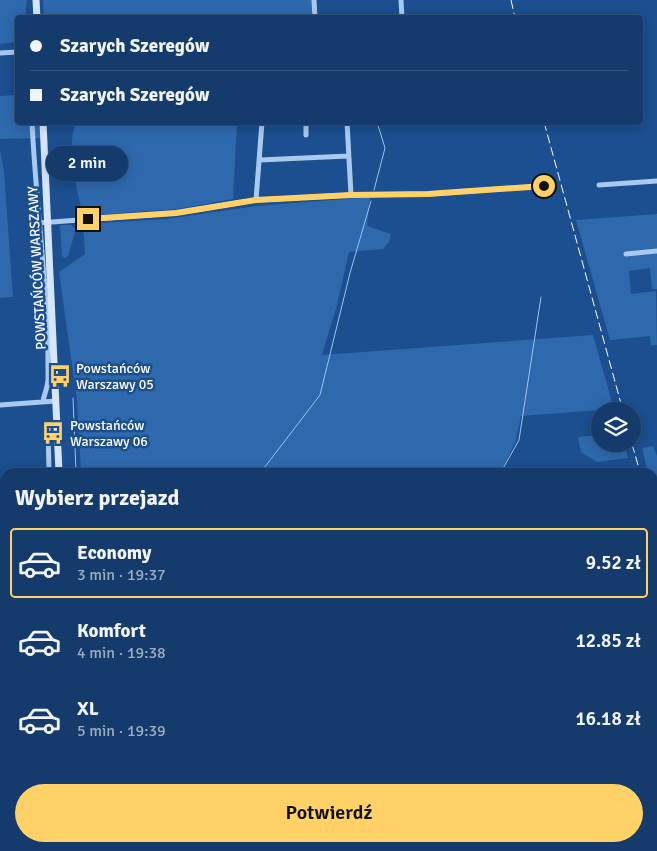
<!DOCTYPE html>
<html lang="pl">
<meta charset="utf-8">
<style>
:root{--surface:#143b6b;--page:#1d4271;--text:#f1f3f6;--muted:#9dadc1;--line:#33557e;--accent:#ffd166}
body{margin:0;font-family:Signika,sans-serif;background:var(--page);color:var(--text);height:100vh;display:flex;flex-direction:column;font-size:19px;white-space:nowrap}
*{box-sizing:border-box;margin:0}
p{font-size:16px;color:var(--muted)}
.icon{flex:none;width:28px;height:28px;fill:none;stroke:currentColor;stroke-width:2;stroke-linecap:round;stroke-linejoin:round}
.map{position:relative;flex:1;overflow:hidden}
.side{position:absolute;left:0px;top:468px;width:658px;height:384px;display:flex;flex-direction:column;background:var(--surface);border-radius:15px 15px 0 0;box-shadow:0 2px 12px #0003,0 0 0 1px var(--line)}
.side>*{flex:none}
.hud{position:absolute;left:15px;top:15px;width:628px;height:110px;border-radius:5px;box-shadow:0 2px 12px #0003,0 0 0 1px var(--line);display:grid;align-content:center;height:110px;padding:0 15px;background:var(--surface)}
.buttons{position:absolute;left:591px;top:402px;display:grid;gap:10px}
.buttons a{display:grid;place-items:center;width:50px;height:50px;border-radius:50%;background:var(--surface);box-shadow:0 2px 12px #0003,0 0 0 1px var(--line);font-size:25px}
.end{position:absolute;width:22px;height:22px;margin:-11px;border:6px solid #ffd166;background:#111;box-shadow:0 0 0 2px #111}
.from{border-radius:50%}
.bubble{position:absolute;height:35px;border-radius:18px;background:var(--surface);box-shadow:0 2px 12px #0003,0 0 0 1px var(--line);font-size:16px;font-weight:600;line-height:35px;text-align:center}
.hud b{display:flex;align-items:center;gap:18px;height:48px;font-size:19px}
.hud b+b{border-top:1px solid var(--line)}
.hud i{width:12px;height:12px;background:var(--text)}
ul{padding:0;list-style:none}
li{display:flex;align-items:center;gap:15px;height:70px;margin:0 10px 8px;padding:0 5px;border:2px solid transparent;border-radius:5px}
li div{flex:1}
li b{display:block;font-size:19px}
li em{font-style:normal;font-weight:600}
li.on{border-color:var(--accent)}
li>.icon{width:45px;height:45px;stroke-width:1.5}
h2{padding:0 15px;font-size:22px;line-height:60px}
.primary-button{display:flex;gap:10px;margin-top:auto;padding:10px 15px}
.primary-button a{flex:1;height:58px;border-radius:30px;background:var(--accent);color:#111;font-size:20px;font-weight:600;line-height:58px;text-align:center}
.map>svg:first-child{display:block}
.green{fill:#2e69ad}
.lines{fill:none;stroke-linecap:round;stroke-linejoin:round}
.stream{stroke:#9cc4f0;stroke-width:1}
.street{stroke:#a9c9ee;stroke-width:5}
.secondary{stroke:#d6e6fa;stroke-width:7}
.rail{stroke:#fff;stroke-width:1;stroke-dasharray:9 4;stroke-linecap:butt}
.route{stroke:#ffd166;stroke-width:6}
.labels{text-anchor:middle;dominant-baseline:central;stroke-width:5;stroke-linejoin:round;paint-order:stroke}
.street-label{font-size:14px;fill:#fff;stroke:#1b4f8f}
.poi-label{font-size:14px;fill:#fff;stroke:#1b4f8f;text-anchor:start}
</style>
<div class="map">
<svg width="657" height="851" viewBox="0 0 657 851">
<rect width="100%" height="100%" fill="#1b4f8f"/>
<path class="green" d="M0 0H27L25 17 18 18 17 42 0 44Z
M43 0H314L315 17H44Z
M17 95 18 122 40 123 41 138 0 139V96Z
M76 122 237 123 233 199 177 209 83 216C77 187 65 151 76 122Z
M0 150 4 172 13 297 0 298Z
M370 197 367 226 391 234 389 242 383 249 349 252 337 305 322 355 593 335 614 409 521 416 516 440 501 472H81L77 401 59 272 85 254 83 224 167 219 256 206Z
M657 214V289H652L650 268 629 271 631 294 656 291 657 345H651L650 336 610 340 576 220Z
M60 225H71L76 229 68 256 65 258 62 256Z
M600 435V444H624L628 458 597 462 581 452 578 437Z
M653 446 657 456V505L653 489 652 472H648L642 448Z"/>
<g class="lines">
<path class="stream" d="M374 190 385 148 377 122
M73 398 76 472
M261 472 320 395 350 273 371 201
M501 472 519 440 541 297
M0 815 5 808
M524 846 527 851
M118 851 119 846"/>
<path class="street" d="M314 0 315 18
M401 0 402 18
M0 53 18 52
M32 122C36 208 49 294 48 379 48 387 44 394 43 402
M306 122V135
M347 122 351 195
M260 160 348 156
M599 185 657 181
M256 200 262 122
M38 223 176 213 256 200 351 195 428 194 544 186
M626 254 657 251
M0 405 56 401
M48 426 49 472
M0 498H5
M652 564H657
M0 627H5
M0 692 5 693
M652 719 657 735
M0 749 3 758 0 762
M652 784H657
M362 846V851
M489 846V851
M227 851V846
M285 851V846
M323 851V846
M400 851V846
M443 851V846"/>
<path class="secondary" d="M36 0 37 18
M43 122 59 472
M0 784 5 777"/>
<path class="rail" d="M511 0 515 18
M544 122 623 411
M632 444 640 472
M652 516 657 533"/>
</g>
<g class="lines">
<path class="route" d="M88 219 176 213 256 200 351 195 428 194 544 186"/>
</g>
<defs>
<symbol id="bus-bare" viewBox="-9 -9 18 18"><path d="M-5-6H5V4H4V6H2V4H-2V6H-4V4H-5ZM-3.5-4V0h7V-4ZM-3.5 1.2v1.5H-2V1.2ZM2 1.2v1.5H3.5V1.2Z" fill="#ffd166" stroke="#1b4f8f" stroke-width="2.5" paint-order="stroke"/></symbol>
</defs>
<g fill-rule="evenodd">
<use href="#bus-bare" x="44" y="360" width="32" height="32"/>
<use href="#bus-bare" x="37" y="417" width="32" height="32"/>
</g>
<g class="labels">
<g class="street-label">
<text transform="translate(37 268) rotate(-93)">POWSTAŃCÓW WARSZAWY</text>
</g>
<g class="poi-label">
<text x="76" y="368">Powstańców<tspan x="76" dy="16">Warszawy 05</tspan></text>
<text x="70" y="425">Powstańców<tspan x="70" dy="16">Warszawy 06</tspan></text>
</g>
</g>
</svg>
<div class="buttons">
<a><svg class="icon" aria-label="layers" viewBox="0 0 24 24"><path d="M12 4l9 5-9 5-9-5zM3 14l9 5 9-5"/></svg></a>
</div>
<i class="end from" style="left:544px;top:186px"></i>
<i class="end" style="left:88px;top:219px"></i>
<div class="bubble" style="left:46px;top:146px;width:82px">2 min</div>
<div class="hud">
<b><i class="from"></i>Szarych Szeregów</b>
<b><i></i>Szarych Szeregów</b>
</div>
<section class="side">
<h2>Wybierz przejazd</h2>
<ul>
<li class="on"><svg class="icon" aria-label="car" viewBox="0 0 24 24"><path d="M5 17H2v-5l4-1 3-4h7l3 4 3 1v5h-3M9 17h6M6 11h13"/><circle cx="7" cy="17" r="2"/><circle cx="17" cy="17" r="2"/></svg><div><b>Economy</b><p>3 min · 19:37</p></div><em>9.52 zł</em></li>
<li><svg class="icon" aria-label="car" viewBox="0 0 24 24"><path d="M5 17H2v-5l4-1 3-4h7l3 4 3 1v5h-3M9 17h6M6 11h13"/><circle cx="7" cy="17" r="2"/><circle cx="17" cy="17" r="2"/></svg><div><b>Komfort</b><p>4 min · 19:38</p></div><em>12.85 zł</em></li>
<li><svg class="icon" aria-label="car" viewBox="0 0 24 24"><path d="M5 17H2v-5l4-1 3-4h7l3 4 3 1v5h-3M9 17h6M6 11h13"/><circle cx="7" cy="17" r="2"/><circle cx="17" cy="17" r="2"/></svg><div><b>XL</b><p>5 min · 19:39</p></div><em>16.18 zł</em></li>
</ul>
<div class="primary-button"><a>Potwierdź</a></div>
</section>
</div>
